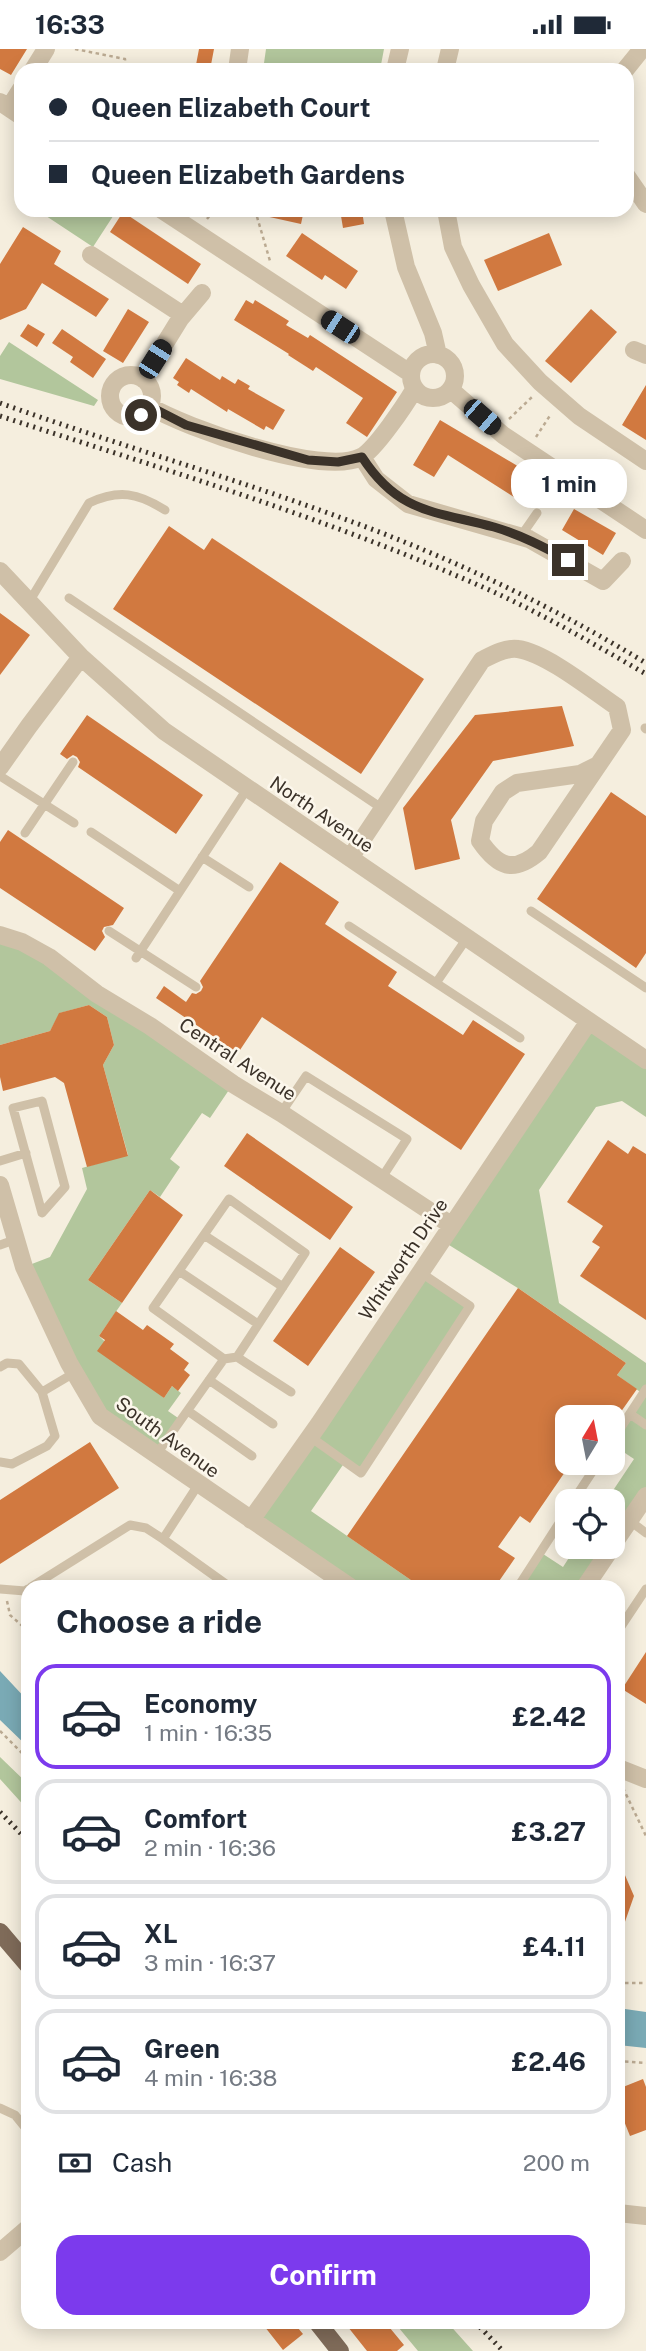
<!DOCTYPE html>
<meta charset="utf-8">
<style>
:root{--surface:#fff;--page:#f6f6f7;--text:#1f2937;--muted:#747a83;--line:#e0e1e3;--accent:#7c3aed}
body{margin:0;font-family:"Public Sans",sans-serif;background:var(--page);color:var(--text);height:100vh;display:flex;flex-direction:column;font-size:26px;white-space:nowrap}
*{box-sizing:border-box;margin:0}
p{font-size:23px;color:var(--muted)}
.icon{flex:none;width:38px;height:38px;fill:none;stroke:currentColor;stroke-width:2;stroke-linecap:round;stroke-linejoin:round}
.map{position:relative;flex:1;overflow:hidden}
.panel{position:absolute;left:21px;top:1531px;width:604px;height:749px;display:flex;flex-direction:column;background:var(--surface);border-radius:21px;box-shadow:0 4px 18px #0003}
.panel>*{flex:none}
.top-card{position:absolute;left:14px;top:14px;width:620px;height:154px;border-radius:21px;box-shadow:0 4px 18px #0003;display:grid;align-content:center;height:154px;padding:0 35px;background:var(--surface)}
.needle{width:46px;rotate:10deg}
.fabs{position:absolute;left:555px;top:1356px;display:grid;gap:14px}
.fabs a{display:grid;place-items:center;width:70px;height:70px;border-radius:14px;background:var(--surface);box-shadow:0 4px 18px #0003;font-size:35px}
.end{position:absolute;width:32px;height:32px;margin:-16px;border:9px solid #3b3229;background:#fff;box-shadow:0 0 0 4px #fff}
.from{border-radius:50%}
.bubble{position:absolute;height:49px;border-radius:21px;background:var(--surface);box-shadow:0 4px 18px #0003;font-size:23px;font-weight:700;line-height:49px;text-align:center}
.car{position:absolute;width:21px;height:42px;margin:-21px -10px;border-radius:9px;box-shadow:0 0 5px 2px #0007;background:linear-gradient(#222 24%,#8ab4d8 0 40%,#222 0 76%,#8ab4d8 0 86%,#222 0)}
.top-card b{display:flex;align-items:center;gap:24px;height:66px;font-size:26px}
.top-card b+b{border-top:2px solid var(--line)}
.top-card i{width:18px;height:18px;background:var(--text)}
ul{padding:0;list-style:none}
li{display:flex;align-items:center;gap:21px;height:105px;margin:0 14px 10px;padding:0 21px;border:4px solid var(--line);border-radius:21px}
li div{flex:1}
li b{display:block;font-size:26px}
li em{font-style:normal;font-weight:700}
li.selected{border-color:var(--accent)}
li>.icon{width:63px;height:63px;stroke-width:1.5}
h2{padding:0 35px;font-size:32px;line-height:84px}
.pay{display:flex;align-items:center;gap:18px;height:77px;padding:0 35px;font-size:26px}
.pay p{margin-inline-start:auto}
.button{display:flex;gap:14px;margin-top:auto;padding:14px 35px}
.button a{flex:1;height:80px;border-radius:21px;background:var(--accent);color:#fff;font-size:28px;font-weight:700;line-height:80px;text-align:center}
.status{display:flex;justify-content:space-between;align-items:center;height:49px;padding:0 35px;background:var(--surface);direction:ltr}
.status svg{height:19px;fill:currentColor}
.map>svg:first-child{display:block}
.green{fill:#b2c69c}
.water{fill:#7aaab5}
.building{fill:#d17940}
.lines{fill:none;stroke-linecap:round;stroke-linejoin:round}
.path{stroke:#bbaa92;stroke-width:2.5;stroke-dasharray:3.5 3.5;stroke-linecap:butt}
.lane{stroke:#cfc0a8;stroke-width:9}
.street{stroke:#cfc0a8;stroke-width:18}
.primary{stroke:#7f6b59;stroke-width:18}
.rail{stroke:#3b3229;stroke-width:5;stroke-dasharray:2 5;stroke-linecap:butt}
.route{stroke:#3b3229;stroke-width:9}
.labels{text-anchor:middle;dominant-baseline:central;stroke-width:5;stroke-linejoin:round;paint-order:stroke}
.street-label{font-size:19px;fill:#3b3229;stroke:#fcf7ec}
</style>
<div class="status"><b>16:33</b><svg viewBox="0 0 49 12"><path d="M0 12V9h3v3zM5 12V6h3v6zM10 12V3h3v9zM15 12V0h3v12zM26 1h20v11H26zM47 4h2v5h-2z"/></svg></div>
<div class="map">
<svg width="646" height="2302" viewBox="0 0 646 2302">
<rect width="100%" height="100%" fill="#f5eede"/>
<path class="green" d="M266 0H384L380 21H263Z
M37 161H117L93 198Z
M9 293 98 351 94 357 0 330V307Z
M0 886 233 1035 210 1069 202 1064 170 1110 180 1118 160 1148 150 1141 88 1231 122 1254 99 1287 164 1349 172 1337 181 1344 168 1362 181 1371 156 1406 100 1367 24 1218 50 1208 87 1140 82 1119 128 1106 103 1016 114 996 107 968 89 956 60 964 50 982 0 996Z
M589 972 646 1011V1068L622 1052 596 1058 539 1141 559 1254 646 1314V1447L613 1497 612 1452H606L634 1410 613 1396 643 1345 617 1326 626 1314 521 1241 441 1191Z
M420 1223 470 1257 361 1424 345 1413 311 1462 421 1538H350L251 1471Z
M576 1498H612L585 1538H520L540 1503 563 1518Z
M0 1708 28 1735V1761L0 1730Z
M394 2273H447L473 2302H418Z"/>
<path class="water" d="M0 1622 28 1652V1698L0 1671Z
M618 1959 646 1963V1999L618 1996Z"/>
<path class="building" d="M0 0H27L11 26 0 20Z
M199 0H214L210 21H195Z
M265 161H304L301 175 265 167Z
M340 161H362L364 175 343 179Z
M123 163 201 215 188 235 110 183Z
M23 178 61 202 54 215 109 250 96 268 42 234 26 260 0 271V215Z
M302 184 358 222 346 240 325 226 322 231 286 207Z
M549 184 562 216 498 242 484 211Z
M246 251 253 255 255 251 268 259 289 272 286 276 308 289 310 286 397 343 367 388 346 374 363 349 316 318 313 322 288 306 289 305 234 271Z
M128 260 149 273 123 314 103 302Z
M591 260 617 283 571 334 545 312Z
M28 275 45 285 37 298 20 287Z
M62 280 106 310 93 329 70 313 73 308 52 294Z
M186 309 220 331 222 327 235 335 238 330 250 337 248 340 285 361 273 381 266 377 264 381 228 360 227 363 191 340 189 344 177 336 179 333 173 329Z
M646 336V391L622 376Z
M440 371 526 422 523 427 528 430 517 450 448 406 434 428 413 416Z
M574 460 616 484 603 506 562 481Z
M169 477 204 501 212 489 424 630 361 725 113 560Z
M0 564 30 586 0 626Z
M562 657 574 697 493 712 451 771 460 810 415 821 403 759 475 666Z
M87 666 203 746 176 785 78 718 80 713 77 708 73 706 67 710 60 705Z
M611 743 646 767V904L636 919 537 850Z
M8 781 124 859 113 876 104 878 102 882 105 888 95 902 0 839V793Z
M280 813 339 853 325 875 397 923 388 937 463 986 473 971 525 1005 461 1101 262 968 238 1004 156 949 164 937 186 953 192 944 196 945 201 942 203 938 200 932Z
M89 956 107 968 114 996 103 1016 128 1107 87 1118 64 1034 55 1028 3 1042 0 1028V996L50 982 59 964Z
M247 1084 353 1158 330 1191 224 1117Z
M608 1091 628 1105 633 1097 646 1105V1271L580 1227 600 1198 592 1193 603 1177 567 1153Z
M150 1141 183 1166 122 1254 88 1231Z
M340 1198 375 1223 308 1317 273 1292Z
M518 1239 626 1314 617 1326 637 1340 613 1374 612 1368H567V1420L530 1474 520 1467 498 1498 515 1509 495 1538H421L347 1487Z
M116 1262 143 1281 147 1276 174 1295 170 1300 189 1314 184 1321 190 1326 178 1342 172 1337 164 1349 97 1302 105 1291 99 1287Z
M90 1393 119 1439 0 1515V1451Z
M646 1603V1655L622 1640Z
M618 1810 634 1847 620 1887H618Z
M643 2030 646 2038V2081L630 2087 624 2072 618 2074V2040Z
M261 2273H293L303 2285 283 2301Z
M344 2273H385L404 2296 397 2302H367Z"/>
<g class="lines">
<path class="path" d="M75 0 125 10 126 21
M255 161 270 212
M207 170 214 161
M509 370 532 348
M536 388 551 365
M7 1552 10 1566 28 1582
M0 1682 28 1710
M623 1739 646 1787
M618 1934H646
M618 2012 646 2014"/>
<path class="lane" d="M521 487 537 464
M69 549 383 760
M29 553 89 454C119 440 138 444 165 461
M645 679 646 680
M0 727 74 774
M91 783 180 842
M25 784 73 713
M202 808 249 838
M531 862 646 939
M349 877 520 989
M109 882 196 938
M136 909 247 740
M436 934 467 889
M42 1052 65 1138 42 1164 13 1059Z
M281 1064 306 1027 407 1090 381 1130
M0 1112 26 1104
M204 1186 283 1238
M0 1196 14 1191
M179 1222 258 1275
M237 1308 291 1343
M0 1318 7 1314 19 1315 42 1343 55 1387 47 1397 12 1415 0 1413
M209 1331 273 1375
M42 1343 74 1324
M188 1362 252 1407
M630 1365 646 1376
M309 1387 361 1424 470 1257 420 1223
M612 1392 646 1340
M156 1406 224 1310 153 1259 229 1150 305 1204 237 1308 224 1310
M573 1452 598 1414
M630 1472 646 1484
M163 1490 230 1538
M31 1538 130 1476 146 1479 163 1490 198 1436
M518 1538 567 1462
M0 1540 25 1542 28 1540
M618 1582 646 1540
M0 2059 15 2066 28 2082"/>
<path class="street" d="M33 21 46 0
M237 21 240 0
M395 21 400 0
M445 21 450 0
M625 21 642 0
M0 53 21 67
M9 59 21 40
M626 126 646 155
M162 161 410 324
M393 161 406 218 433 284 438 306
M446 161 453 198 471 236 505 295 540 333 579 367 646 412
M91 206 183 266
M634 301 646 306
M411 327a22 22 0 1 1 44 0a22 22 0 1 1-44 0Z
M110 347a21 21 0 1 1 42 0a21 21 0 1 1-42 0Z
M143 330 180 270 202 244
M451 341 503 386 646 481
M149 357C186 379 323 428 361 408 375 401 405 356 414 341
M362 408 376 430 408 455 529 490 603 532 622 512
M0 522 81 608 164 682 646 1011
M0 718 29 677 81 608
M350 809 482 611C492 606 506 598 518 600 546 604 592 641 617 658L622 681 539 803C513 825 498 818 480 792L484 772 503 743 517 734 580 725 598 716
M0 886 22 893 49 908 97 945 150 977 233 1035 281 1064 451 1176
M0 1136 24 1218 69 1314 100 1367 350 1538
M251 1471 319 1375 589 972
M612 1497 646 1447
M585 1538 612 1498
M618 1719 646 1730
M618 2164 646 2167
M0 2203 28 2179"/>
<path class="primary" d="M0 1883 28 1916
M317 2273 340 2302"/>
<path class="rail" d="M0 354C112 394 227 427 339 468 445 506 549 555 646 614
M0 367C166 421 337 472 496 544 548 568 597 597 646 625
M0 1763 28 1792
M475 2273 503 2302"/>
</g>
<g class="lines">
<path class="route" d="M141 366 149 357 186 376 308 411 338 413 362 408C399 465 435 462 494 478 521 486 544 498 568 511"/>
</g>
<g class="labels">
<g class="street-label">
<text transform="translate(322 765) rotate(34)">North Avenue</text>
<text transform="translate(238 1010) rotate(33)">Central Avenue</text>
<text transform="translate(403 1210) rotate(-56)">Whitworth Drive</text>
<text transform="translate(168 1388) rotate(36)">South Avenue</text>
</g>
</g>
</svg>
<div class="fabs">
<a><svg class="needle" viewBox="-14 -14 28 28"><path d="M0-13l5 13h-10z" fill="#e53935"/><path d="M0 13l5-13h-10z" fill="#747a83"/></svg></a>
<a><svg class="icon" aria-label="locate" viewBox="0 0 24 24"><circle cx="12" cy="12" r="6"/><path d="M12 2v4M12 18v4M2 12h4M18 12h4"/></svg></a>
</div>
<i class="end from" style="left:141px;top:366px"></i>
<i class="end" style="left:568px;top:511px"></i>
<div class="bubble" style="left:511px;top:410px;width:116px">1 min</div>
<i class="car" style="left:340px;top:278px;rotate:303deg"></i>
<i class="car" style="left:155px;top:310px;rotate:32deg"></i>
<i class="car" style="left:482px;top:368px;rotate:131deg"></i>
<div class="top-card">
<b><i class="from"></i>Queen Elizabeth Court</b>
<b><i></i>Queen Elizabeth Gardens</b>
</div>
<section class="panel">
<h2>Choose a ride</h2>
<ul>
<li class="selected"><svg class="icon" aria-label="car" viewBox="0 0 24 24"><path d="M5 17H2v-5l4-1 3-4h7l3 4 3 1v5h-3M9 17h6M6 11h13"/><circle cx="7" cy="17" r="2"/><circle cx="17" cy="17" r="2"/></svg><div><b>Economy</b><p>1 min · 16:35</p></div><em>£2.42</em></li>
<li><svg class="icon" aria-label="car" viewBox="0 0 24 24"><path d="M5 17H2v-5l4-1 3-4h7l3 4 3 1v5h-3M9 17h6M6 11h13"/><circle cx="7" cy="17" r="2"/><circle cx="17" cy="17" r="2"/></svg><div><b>Comfort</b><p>2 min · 16:36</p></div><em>£3.27</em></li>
<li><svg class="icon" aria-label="car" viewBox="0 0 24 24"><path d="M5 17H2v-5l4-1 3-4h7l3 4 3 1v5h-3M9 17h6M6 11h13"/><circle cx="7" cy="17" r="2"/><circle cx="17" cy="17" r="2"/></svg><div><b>XL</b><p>3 min · 16:37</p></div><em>£4.11</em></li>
<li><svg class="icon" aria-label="car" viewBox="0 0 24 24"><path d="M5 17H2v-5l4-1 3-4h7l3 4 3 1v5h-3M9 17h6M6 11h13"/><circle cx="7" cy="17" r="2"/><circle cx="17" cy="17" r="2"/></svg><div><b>Green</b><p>4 min · 16:38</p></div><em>£2.46</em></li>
</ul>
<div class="pay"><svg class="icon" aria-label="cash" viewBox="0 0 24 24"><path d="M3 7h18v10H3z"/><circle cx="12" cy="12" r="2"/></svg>Cash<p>200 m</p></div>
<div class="button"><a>Confirm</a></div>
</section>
</div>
